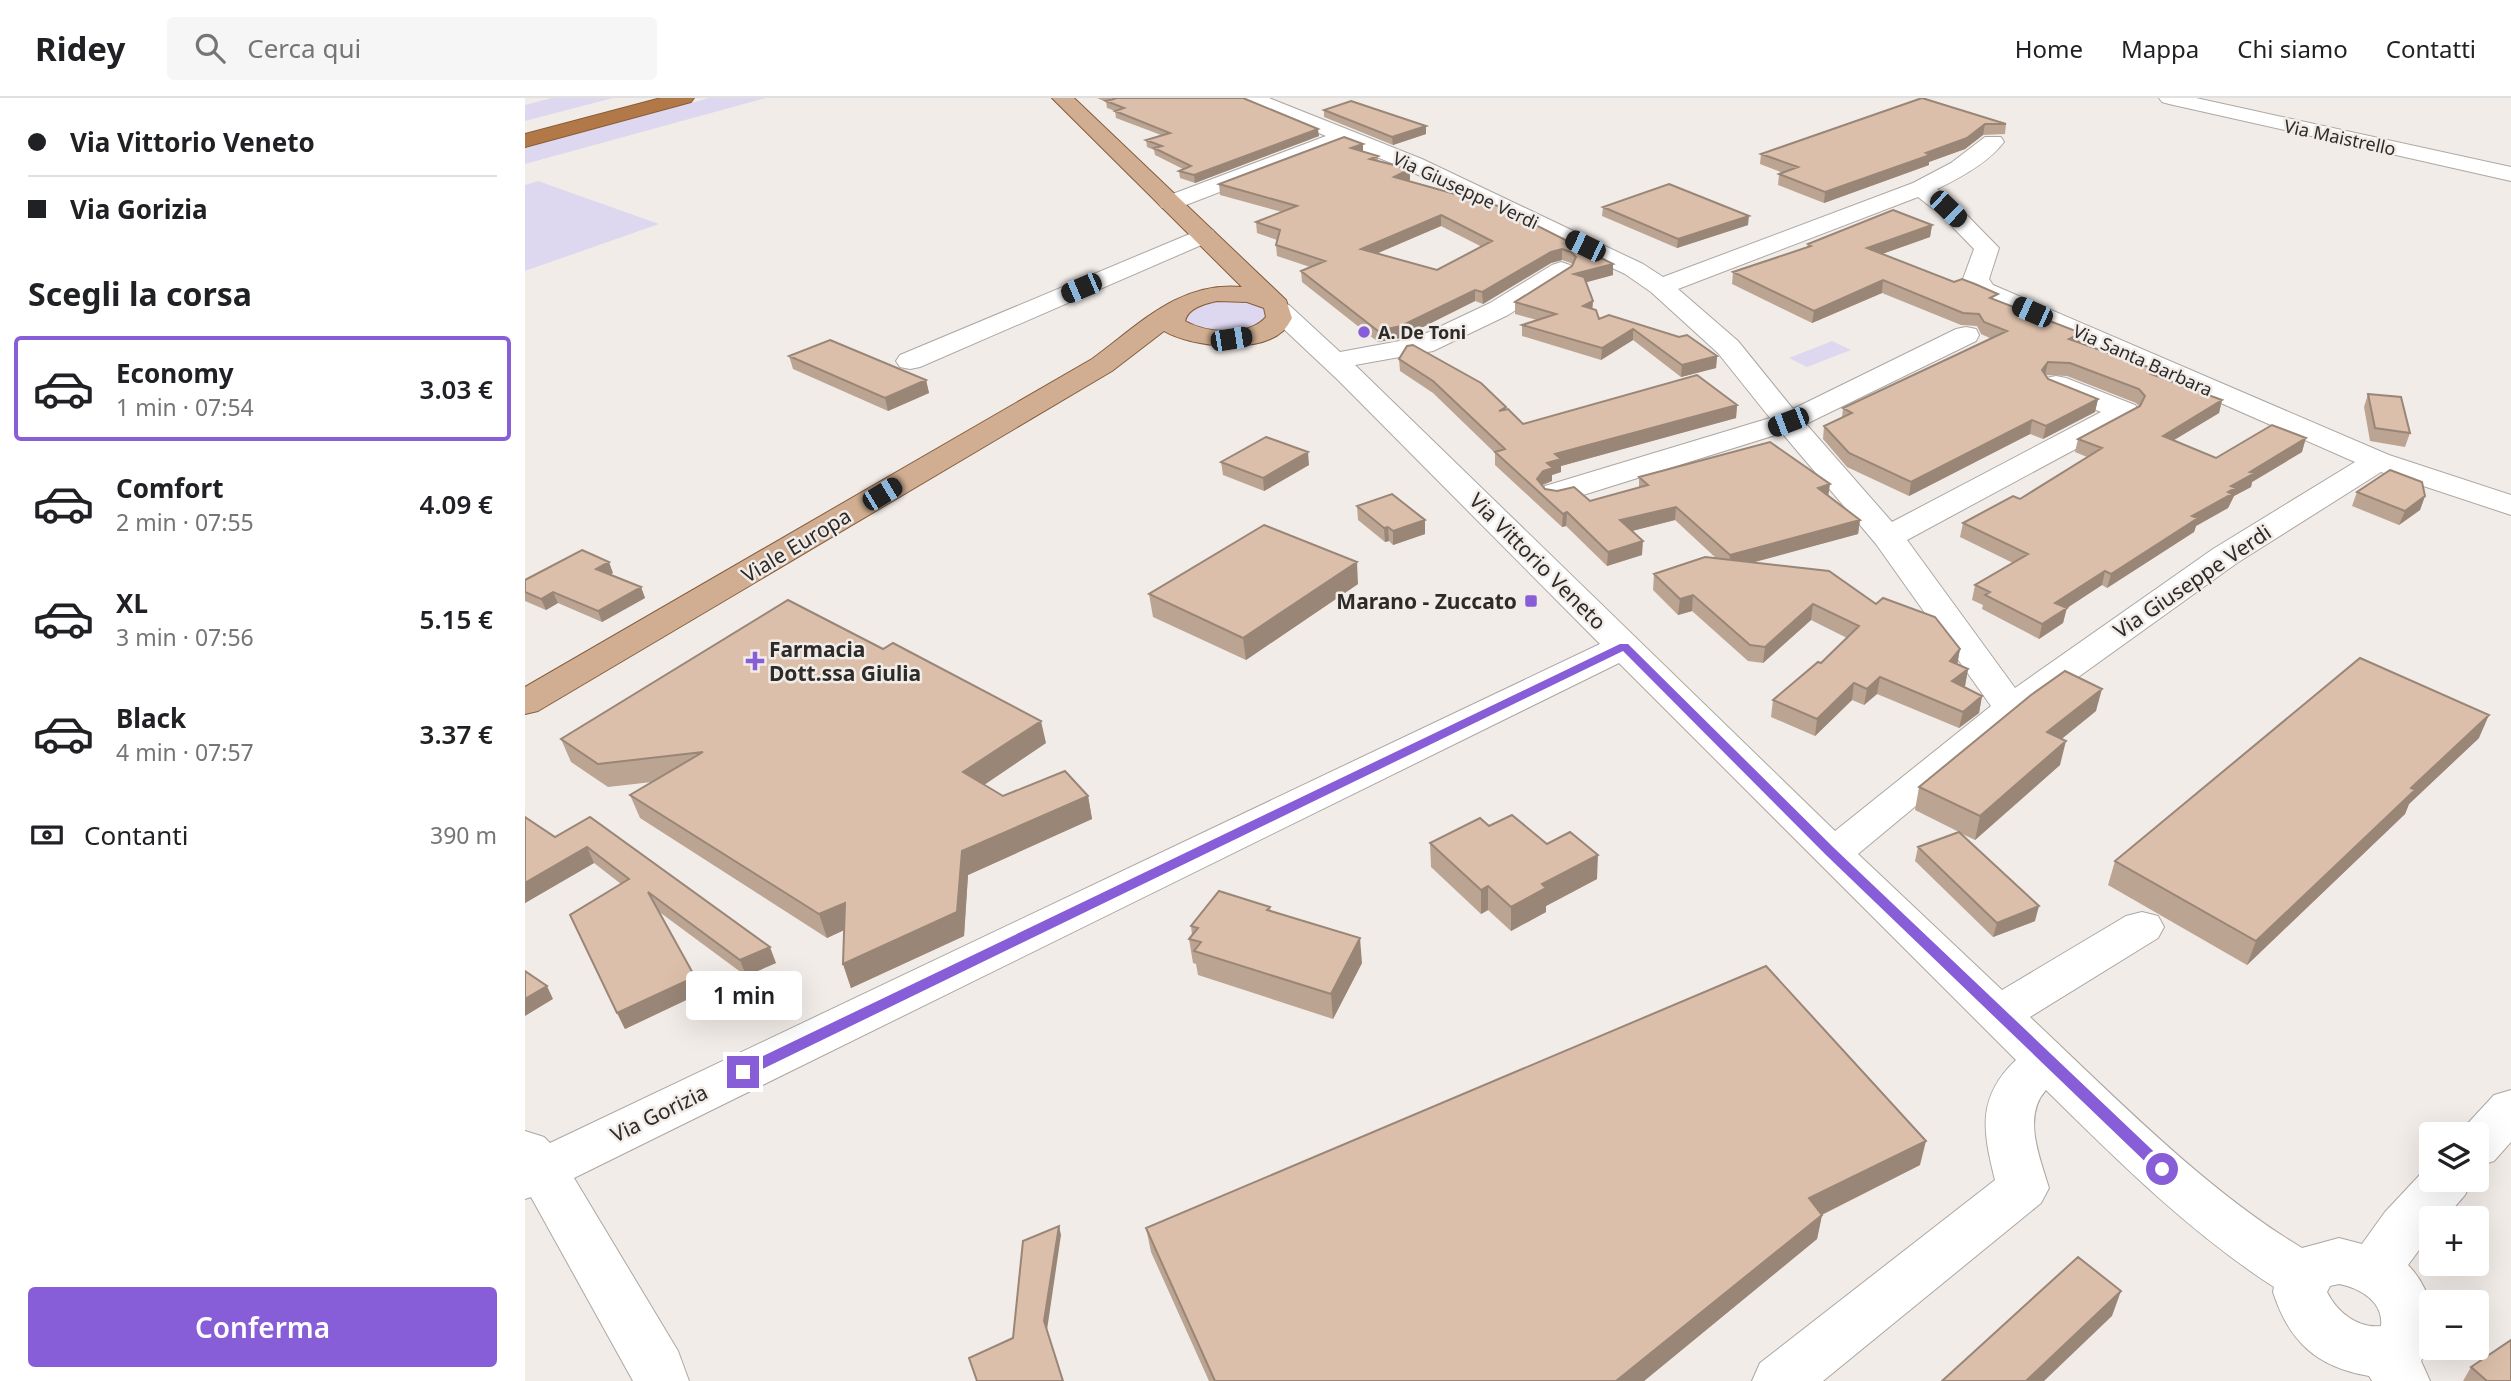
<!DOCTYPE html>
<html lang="it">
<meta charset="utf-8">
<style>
:root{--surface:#fff;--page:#f6f6f6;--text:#202124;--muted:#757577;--line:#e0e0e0;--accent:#875dd8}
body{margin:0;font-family:"Noto Sans",sans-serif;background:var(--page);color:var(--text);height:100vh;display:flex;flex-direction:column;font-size:26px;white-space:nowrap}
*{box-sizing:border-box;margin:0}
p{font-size:23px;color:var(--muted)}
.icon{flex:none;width:38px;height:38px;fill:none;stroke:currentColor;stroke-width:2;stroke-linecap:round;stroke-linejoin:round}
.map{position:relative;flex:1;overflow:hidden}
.drawer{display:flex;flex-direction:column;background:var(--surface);width:525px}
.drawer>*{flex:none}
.hud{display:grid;align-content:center;height:154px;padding:0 28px;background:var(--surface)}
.buttons{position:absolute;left:1894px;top:1024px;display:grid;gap:14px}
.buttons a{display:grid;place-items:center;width:70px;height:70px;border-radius:7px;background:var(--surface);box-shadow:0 7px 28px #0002;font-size:35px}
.end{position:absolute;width:32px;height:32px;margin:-16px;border:9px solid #875dd8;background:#fff;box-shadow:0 0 0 4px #fff}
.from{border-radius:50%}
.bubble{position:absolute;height:49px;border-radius:7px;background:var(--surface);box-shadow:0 7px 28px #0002;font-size:23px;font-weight:600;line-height:49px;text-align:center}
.car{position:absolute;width:21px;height:42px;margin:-21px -10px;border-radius:9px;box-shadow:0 0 5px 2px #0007;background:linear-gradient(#222 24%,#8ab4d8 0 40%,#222 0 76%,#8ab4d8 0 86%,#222 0)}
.hud b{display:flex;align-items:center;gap:24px;height:66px;font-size:26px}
.hud b+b{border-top:2px solid var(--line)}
.hud i{width:18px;height:18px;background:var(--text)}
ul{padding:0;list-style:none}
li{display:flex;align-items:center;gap:21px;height:105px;margin:0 14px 10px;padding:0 14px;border:4px solid transparent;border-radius:7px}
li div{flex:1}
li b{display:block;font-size:26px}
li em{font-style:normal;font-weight:600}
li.active{border-color:var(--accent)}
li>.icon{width:63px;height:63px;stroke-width:1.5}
h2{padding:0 28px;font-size:32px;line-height:84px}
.pay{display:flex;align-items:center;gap:18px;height:77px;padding:0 28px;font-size:26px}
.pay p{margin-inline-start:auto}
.action{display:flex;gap:14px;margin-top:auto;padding:14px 28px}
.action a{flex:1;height:80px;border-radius:7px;background:var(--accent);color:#fff;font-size:28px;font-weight:600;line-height:80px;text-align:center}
header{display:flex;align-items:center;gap:42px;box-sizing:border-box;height:98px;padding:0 35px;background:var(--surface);border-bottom:2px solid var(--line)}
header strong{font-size:33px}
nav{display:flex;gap:38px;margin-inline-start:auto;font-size:24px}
.search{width:490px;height:63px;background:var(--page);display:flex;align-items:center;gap:18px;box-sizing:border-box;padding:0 24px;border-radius:7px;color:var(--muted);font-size:26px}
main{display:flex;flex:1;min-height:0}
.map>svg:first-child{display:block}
.green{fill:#ddd8f0}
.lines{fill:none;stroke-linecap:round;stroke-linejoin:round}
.minor-casing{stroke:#aca7a3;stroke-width:2}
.major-casing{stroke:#845d3d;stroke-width:2}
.highway-casing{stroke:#845d3d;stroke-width:2}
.minor{fill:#fff;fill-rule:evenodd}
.major{fill:#d1ae91;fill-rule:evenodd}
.highway{fill:#b37848;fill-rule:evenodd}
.wall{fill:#bca492;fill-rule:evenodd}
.shaded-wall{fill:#998677}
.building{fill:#dbbfaa;stroke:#998677;stroke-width:2;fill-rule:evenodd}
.route{fill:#875dd8}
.poi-dot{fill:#875dd8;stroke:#f2ece8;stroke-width:2.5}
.labels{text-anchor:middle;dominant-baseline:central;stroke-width:5;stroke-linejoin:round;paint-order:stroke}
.far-street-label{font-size:18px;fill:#2d2b29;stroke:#f2ece8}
.far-poi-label{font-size:18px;font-weight:bold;fill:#2d2b29;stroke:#f2ece8;text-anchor:start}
.street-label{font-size:21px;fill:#2d2b29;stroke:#f2ece8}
.poi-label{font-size:21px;font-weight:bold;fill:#2d2b29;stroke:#f2ece8;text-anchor:end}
</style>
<header>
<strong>Ridey</strong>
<div class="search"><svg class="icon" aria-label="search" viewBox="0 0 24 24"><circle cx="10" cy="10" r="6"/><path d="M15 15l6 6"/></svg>Cerca qui</div>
<nav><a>Home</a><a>Mappa</a><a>Chi siamo</a><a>Contatti</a></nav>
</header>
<main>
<section class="drawer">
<div class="hud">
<b><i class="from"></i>Via Vittorio Veneto</b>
<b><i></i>Via Gorizia</b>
</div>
<h2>Scegli la corsa</h2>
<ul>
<li class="active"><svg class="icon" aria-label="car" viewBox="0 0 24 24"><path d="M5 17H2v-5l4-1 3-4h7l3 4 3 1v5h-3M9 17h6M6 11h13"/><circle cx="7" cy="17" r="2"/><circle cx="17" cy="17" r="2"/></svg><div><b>Economy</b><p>1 min · 07:54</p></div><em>3.03 €</em></li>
<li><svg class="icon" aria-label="car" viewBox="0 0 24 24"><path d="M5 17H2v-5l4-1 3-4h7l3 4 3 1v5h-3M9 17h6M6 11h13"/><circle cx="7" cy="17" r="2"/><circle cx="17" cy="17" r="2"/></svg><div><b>Comfort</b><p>2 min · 07:55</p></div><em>4.09 €</em></li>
<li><svg class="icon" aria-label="car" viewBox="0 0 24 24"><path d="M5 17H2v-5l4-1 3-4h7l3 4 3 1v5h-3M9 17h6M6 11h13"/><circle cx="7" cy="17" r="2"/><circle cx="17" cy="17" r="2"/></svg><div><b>XL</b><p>3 min · 07:56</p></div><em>5.15 €</em></li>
<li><svg class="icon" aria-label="car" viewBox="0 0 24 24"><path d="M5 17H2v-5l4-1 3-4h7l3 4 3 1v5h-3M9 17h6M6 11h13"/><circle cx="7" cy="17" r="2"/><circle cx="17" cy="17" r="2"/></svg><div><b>Black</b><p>4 min · 07:57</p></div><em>3.37 €</em></li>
</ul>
<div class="pay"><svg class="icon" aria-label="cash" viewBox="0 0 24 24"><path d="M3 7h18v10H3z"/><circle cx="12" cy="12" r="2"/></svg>Contanti<p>390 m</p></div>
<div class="action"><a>Conferma</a></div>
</section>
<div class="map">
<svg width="1986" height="1283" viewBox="0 0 1986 1283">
<rect width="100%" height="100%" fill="#f2ece8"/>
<path class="green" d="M27 0H88L0 23V7Z
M184 0H241L0 66V50Z
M13 83 134 126 0 173V87Z
M713 200 741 208 744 220C715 243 691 236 658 225L659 214 678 204Z
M1307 243 1326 252 1282 269 1264 260Z"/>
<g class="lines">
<defs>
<path id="minor" d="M716 0H744L897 61 1118 166 1138 179 1388 85 1426 65 1460 39H1476L1479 44C1463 65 1435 80 1412 91L1431 106 1474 150 1464 181 1468 187 1864 357 1986 397V417L1856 374 1712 465 1499 618 1333 756 1477 892 1601 818 1617 814 1633 818 1639 829 1633 840 1505 919C1587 996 1680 1092 1777 1150L1814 1140 1837 1146 1860 1114 1904 1067 1906 1082H1947L1940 1097 1920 1120H1906V1136L1883 1167C1907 1191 1918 1234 1896 1263L1905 1283H1847L1844 1278C1792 1269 1764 1244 1748 1194L1749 1189C1665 1135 1592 1062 1521 992 1497 1018 1515 1060 1524 1090L1516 1105 1298 1283H1227L1235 1265 1470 1082C1458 1034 1451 1000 1491 962L1094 565 49 1080 153 1253 164 1283H108L6 1099 0 1101V1033L19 1039 25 1045 1075 546 814 283 746 219 742 213 746 207 755 205 764 207 815 254 891 240 965 205 1027 167 1036 164 1045 167 1049 172 1045 177 983 217 908 253 830 267 1310 733 1466 608 1351 446 1257 335 1042 402 1031 404 1020 402 1015 395 1020 388 1245 320 1193 255 1126 194 1100 176 881 71 820 46 653 110H637L633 105 637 100 801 38 719 4ZM1393 99 1415 116 1449 151 1438 181 1450 197 1830 364 1688 451 1490 590 1382 442 1610 319 1615 313 1610 307 1541 280 1531 278 1521 280 1517 286 1521 292 1576 314 1367 424 1281 326 1451 243 1454 237 1451 231 1441 229 1431 231 1268 311 1213 243 1153 191ZM1814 1186C1835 1190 1859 1204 1856 1228 1833 1231 1812 1214 1802 1194L1805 1188Z
M1634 0H1671L1986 69V83L1644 6 1637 4Z
M679 130 688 132 691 137 688 142 395 269 385 271 375 269 371 263 375 257Z
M1986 992V1044L1969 1063 1951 1069V1036H1933L1969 997Z"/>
<path id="major" d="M527 0H549L761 202 767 220C765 224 761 230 758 233 733 256 666 249 639 233L587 273 13 613 0 616V589L567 261C615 226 654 183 717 189ZM692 203 722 204 739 210 741 219C724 239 681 235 660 223 663 210 679 206 692 203Z"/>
<path id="highway" d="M136 0H169L166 4 0 49V36Z"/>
</defs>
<use href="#minor" class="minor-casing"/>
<use href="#major" class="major-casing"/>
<use href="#highway" class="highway-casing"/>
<use href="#minor" class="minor"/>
<use href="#major" class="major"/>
<use href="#highway" class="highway"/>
</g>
<path class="wall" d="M572 0H718L794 38 670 85 655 80 654 73 658 71 630 57 629 52 622 49 621 42 636 37 591 20 590 13 582 10 581 4Z
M1397 0 1481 26 1480 36 1458 37 1440 51 1404 64V67L1299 105 1253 87 1254 76 1258 75 1235 66 1236 56Z
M799 12 901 28V36L868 47 799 19Z
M838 46V53L853 58V63L885 82 883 83 973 108 1088 177 1061 184 1068 203 1067 211 1074 221 1084 217 1192 258 1191 270 1156 279 1108 242 1076 262 997 238V227L1012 222 990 216V204L1048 167 1046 165 1037 162 1026 165 958 206 950 203 876 240 853 244 777 184 776 173 785 169 752 158 751 147 752 142 732 135 731 124 757 114 695 97 694 86ZM916 128 957 149 912 172 852 155Z
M1078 109 1223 127 1152 150 1077 118Z
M1407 127 1405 139 1357 156 1472 202 1554 244 1632 272 1631 277 1697 302 1694 315 1649 342 1691 360 1777 354 1727 384 1726 389 1709 398 1703 410 1671 428 1669 434 1582 490 1577 487 1541 510 1538 525 1514 541 1457 511 1458 507 1447 502 1450 487 1488 465 1435 439 1438 425 1495 401 1562 359 1550 354 1553 341 1614 308 1611 305 1542 278 1521 277 1523 281 1573 301 1570 314 1518 341 1505 336 1384 398 1322 369 1298 341 1299 328 1317 320 1318 310 1467 241 1456 236 1452 228 1436 227 1357 195 1287 225 1207 186 1208 174 1282 149 1283 146Z
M264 258 401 282 404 295 363 313 268 271Z
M874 261 981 309V312L998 326 1212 307 1211 320 1036 368V374L1027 377V383L1017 388 1020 391 1065 403 1114 390V379L1303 397 1335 422 1333 436 1228 464 1351 506 1435 551 1432 566 1443 571 1440 588 1438 589 1457 598 1454 615 1434 630 1352 596 1339 607 1327 602 1290 638 1246 619 1248 602 1296 565 1322 540 1286 522 1238 565 1223 563 1167 513 1153 517 1128 492 1129 476 1192 461 1150 422 1107 433 1117 457 1082 468 1041 428 1037 429 970 367V355L908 295 875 273Z
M1843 296 1885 335 1880 349 1845 343 1839 309Z
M696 364 784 367 739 393 698 377Z
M1832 394 1900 398 1895 412 1874 427 1827 408Z
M832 408 900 436 868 447 864 443 860 444 833 422Z
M88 475 85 476 116 489 120 500 77 524 33 505 21 512 0 503V482Z
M833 486 721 562 628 519 624 496Z
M1571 613 1536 641 1535 667 1450 742 1435 735 1510 823 1468 839 1390 763 1393 749 1434 734 1390 712 1394 689Z
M1954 640 1884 706 1880 716 1722 867 1583 787 1590 763Z
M36 641 521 645 459 687 478 698H563L567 721 443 777 439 838 326 890 318 866 319 832 302 840 115 720 105 697 127 684 83 689 46 664Z
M0 719 30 739 65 719 251 865 221 878 133 813 176 895 100 931 45 817 96 786 69 765 0 805Z
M964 728 1022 746 1072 781 1021 808V814L986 833 963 812 956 816 906 769 905 745Z
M745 809 746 814 837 865 808 921 673 877 671 866 668 865 664 841 667 837 666 828Z
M1395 1067 1297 1117 1292 1141 1119 1283H684L626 1154 621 1130Z
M1946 1269 1986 1283H1938Z"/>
<path class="shaded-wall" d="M1460 26 1458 37 1440 51 1404 64V67L1299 105 1300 94 1401 55Z
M901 28V36L868 47 867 39Z
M793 31 794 38 670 85 669 77Z
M838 46V56L826 50Z
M885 71V82L870 89 869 79Z
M916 117V128L837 162 836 151Z
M1224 118 1223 127 1152 150 1153 141Z
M1407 127 1405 139 1340 162 1342 150Z
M1037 151V162L1026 165 958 206 957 194 1026 154Z
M1088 166V177L1048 188 1049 176Z
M1358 182 1357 195 1287 225 1289 213Z
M950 192V203L876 240 853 244V233Z
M1068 203 1067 214 1058 208Z
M1108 231V242L1076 262 1077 250Z
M1556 235 1553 248 1544 241Z
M1192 258 1191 270 1156 279 1157 267Z
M1523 264 1520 277 1517 272Z
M401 282 404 295 363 313 360 300Z
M1573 301 1570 314 1518 341 1521 328Z
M1697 302 1694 315 1634 351 1638 338Z
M1212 307 1211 320 1036 368V374L1027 377V383L1018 386 1013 393 1012 381 1022 365 1030 356Z
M1507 322 1505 336 1384 398 1386 384Z
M1781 340 1777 354 1727 384 1726 389 1709 398 1703 410 1671 428 1669 434 1582 490 1586 476 1667 418 1725 374Z
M783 354 784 367 739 393 738 380Z
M1305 386 1303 400 1293 390Z
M1900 398 1895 412 1874 427 1880 413Z
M1151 409 1150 422 1095 436V422Z
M1042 414 1041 428 1037 429 1038 416Z
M900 422V436L868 447V433Z
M1335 422 1333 436 1204 471 1205 457Z
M863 429 864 443 860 444 859 430Z
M1118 443 1117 457 1082 468 1083 454Z
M84 464 88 475 76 482 71 471Z
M832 464 833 486 721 562 718 540Z
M1580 473 1577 487 1527 520 1530 505Z
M116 489 120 500 77 524 73 513Z
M28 494 33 505 21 512 16 501Z
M1168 497 1167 513 1153 517 1155 501Z
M1288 506 1286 522 1238 565 1240 549Z
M1542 510 1538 525 1514 541 1517 526Z
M1435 551 1432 568 1425 563Z
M1443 571 1440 588 1424 600 1427 583Z
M1355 579 1352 596 1339 607 1342 591Z
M1329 585 1327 602 1290 638 1292 621Z
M1577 591 1571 613 1517 657 1522 634Z
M1457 598 1454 615 1434 630 1438 614Z
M1964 617 1954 640 1884 706 1880 716 1722 867 1731 843 1886 690Z
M516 623 521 645 444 697 438 674Z
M1541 643 1535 667 1450 742 1455 718Z
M563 698 567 721 443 777 439 838 326 890 318 866 437 753Z
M62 749 69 765 0 805V785Z
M1073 757 1072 781 1021 808V814L986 833V809L1017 786Z
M963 788V812L956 816V792Z
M320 805 328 828 302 840 294 816Z
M1514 808 1510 823 1468 839 1472 825Z
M835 840 837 865 808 921 806 896Z
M245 849 251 865 221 878 215 862Z
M170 879 176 895 100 931 92 915Z
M22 888 28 901 0 918V901Z
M1401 1043 1395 1067 1280 1125 1284 1100Z
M1297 1117 1292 1141 1119 1283H1091Z
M534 1128 536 1137 522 1232 519 1223Z
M1596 1193 1587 1218 1519 1283H1501Z"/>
<path class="building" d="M588 0H718L793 31 669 77 654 73 666 68 629 50 637 48 621 42 645 35 590 13 599 10 581 3 589 1Z
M1397 0 1481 26H1460L1442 40 1401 55 1405 57 1300 94 1254 76 1273 69 1236 56Z
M826 3 901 28 867 39 799 12Z
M819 39 838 46 826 50 853 58 845 61 885 71 869 79 973 108 1088 166 1049 176 1059 179 1068 203 1058 208 1071 212 1074 221 1084 217 1154 239 1162 237 1192 258 1157 267 1108 231 1077 250 997 227 1031 216 990 204 1047 168 1051 159 1046 154 1037 151 1026 154 957 194 950 192 876 228 853 233 776 173 800 163 751 147 755 132 731 124 772 108 694 86ZM916 117 967 143 912 172 836 151Z
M1144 86 1224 118 1153 141 1078 109Z
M1368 112 1407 127 1342 150 1429 184 1437 181 1450 186 1473 196 1465 200 1556 235 1544 241 1632 272 1626 276 1697 302 1638 338 1691 360 1747 327 1781 340 1725 374 1730 375 1706 388 1711 390 1703 394 1707 396 1667 418 1673 420 1586 476 1580 473 1530 505 1542 510 1517 526 1460 497 1465 494 1450 487 1503 456 1438 425 1488 398 1495 401 1577 350 1553 341 1615 308 1620 298 1614 291 1545 265 1523 264 1517 272 1523 281 1573 301 1521 328 1507 322 1386 384 1324 355 1299 328 1327 315 1318 310 1482 233 1459 224 1454 216 1438 215 1358 182 1289 213 1208 174 1286 148 1283 146Z
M305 242 401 282 360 300 264 258Z
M888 247 956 285 981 309 974 313 983 311 998 326 1172 277 1212 307 1030 356 1036 361 1022 365 1028 370 1018 373 1012 381 1020 391 1032 393 1049 389 1065 403 1123 387 1114 379 1245 344 1305 386 1293 390 1335 422 1205 457 1151 409 1095 422 1118 443 1083 454 1042 414 1038 416 970 354 980 351 908 283 874 261 882 248Z
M1843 296 1876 299 1885 335 1850 330Z
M741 339 783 354 738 380 696 364Z
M1865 372 1897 384 1900 398 1880 413 1832 394Z
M867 396 900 422 868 433 863 429 859 430 832 408Z
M739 427 832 464 718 540 624 496Z
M57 452 84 464 71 471 116 489 73 513 28 494 16 501 0 494V482Z
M1180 459 1304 473 1351 506 1358 500 1410 519 1435 551 1425 563 1443 571 1427 583 1457 598 1438 614 1355 579 1342 591 1329 585 1292 621 1248 602 1293 564 1296 565 1334 528 1288 506 1240 549 1225 547 1168 497 1155 501 1129 476Z
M263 502 358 551 368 545 516 623 438 674 478 698 540 673 563 698 437 753 432 814 318 866 320 805 294 816 105 697 178 654 73 666 36 641Z
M1835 560 1964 617 1886 690 1890 692 1731 843 1590 763Z
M1540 573 1577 591 1522 634 1541 643 1455 718 1394 689 1506 597Z
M987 717 1022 746 1045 734 1073 757 1017 786 1021 790 986 809 963 788 956 792 905 745 955 720 964 728Z
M0 719 30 739 65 719 245 849 215 862 123 794 170 879 92 915 45 817 104 781 62 749 0 785Z
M1434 734 1514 808 1472 825 1393 749Z
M694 793 745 809 742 812 835 840 806 896 669 853 676 844 664 841 673 830 666 828Z
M1241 868 1401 1043 1284 1100 1297 1117 1091 1283H690L621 1130Z
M0 873 22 888 0 901Z
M534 1128 519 1223 538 1283H452L444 1260 488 1240 498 1143Z
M1553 1159 1596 1193 1501 1283H1417Z
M1986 1242V1283H1962L1946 1269Z"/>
<path class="route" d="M1095 546H1103L1309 750 1643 1067 1645 1071 1643 1075H1632L1300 756 1098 553 223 978H213L211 974 213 970Z"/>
<g class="poi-dot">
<circle cx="839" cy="234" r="7"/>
<rect x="999" y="496" width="14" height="14" rx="3.5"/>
<path d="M226.5 552.5h7v7h7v7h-7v7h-7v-7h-7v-7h7z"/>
</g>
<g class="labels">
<g class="far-street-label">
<text transform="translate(1815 39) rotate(12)">Via Maistrello</text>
<text transform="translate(941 92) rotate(25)">Via Giuseppe Verdi</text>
<text transform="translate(1618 262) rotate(24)">Via Santa Barbara</text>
</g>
<g class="far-poi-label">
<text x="853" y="234">A. De Toni</text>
</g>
<g class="street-label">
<text transform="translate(271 447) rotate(-31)">Viale Europa</text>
<text transform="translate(1013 463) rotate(45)">Via Vittorio Veneto</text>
<text transform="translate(1667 483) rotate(-34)">Via Giuseppe Verdi</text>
<text transform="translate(134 1015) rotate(-26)">Via Gorizia</text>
</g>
<g class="poi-label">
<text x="992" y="503">Marano - Zuccato</text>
<text x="244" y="551" text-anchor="start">Farmacia<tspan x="244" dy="24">Dott.ssa Giulia</tspan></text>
</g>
</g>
</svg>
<div class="buttons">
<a><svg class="icon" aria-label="layers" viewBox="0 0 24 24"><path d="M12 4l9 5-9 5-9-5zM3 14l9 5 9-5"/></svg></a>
<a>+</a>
<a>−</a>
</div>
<i class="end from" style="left:1637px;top:1071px"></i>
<i class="end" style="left:218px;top:974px"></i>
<div class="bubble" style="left:161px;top:873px;width:116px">1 min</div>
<i class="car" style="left:1423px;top:111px;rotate:134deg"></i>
<i class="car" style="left:1060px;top:148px;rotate:296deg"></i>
<i class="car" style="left:556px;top:190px;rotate:247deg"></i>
<i class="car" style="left:1507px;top:214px;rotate:294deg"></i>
<i class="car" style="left:706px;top:241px;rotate:81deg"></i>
<i class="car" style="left:1263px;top:324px;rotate:249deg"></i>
<i class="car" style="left:357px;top:396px;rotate:59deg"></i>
</div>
</main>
